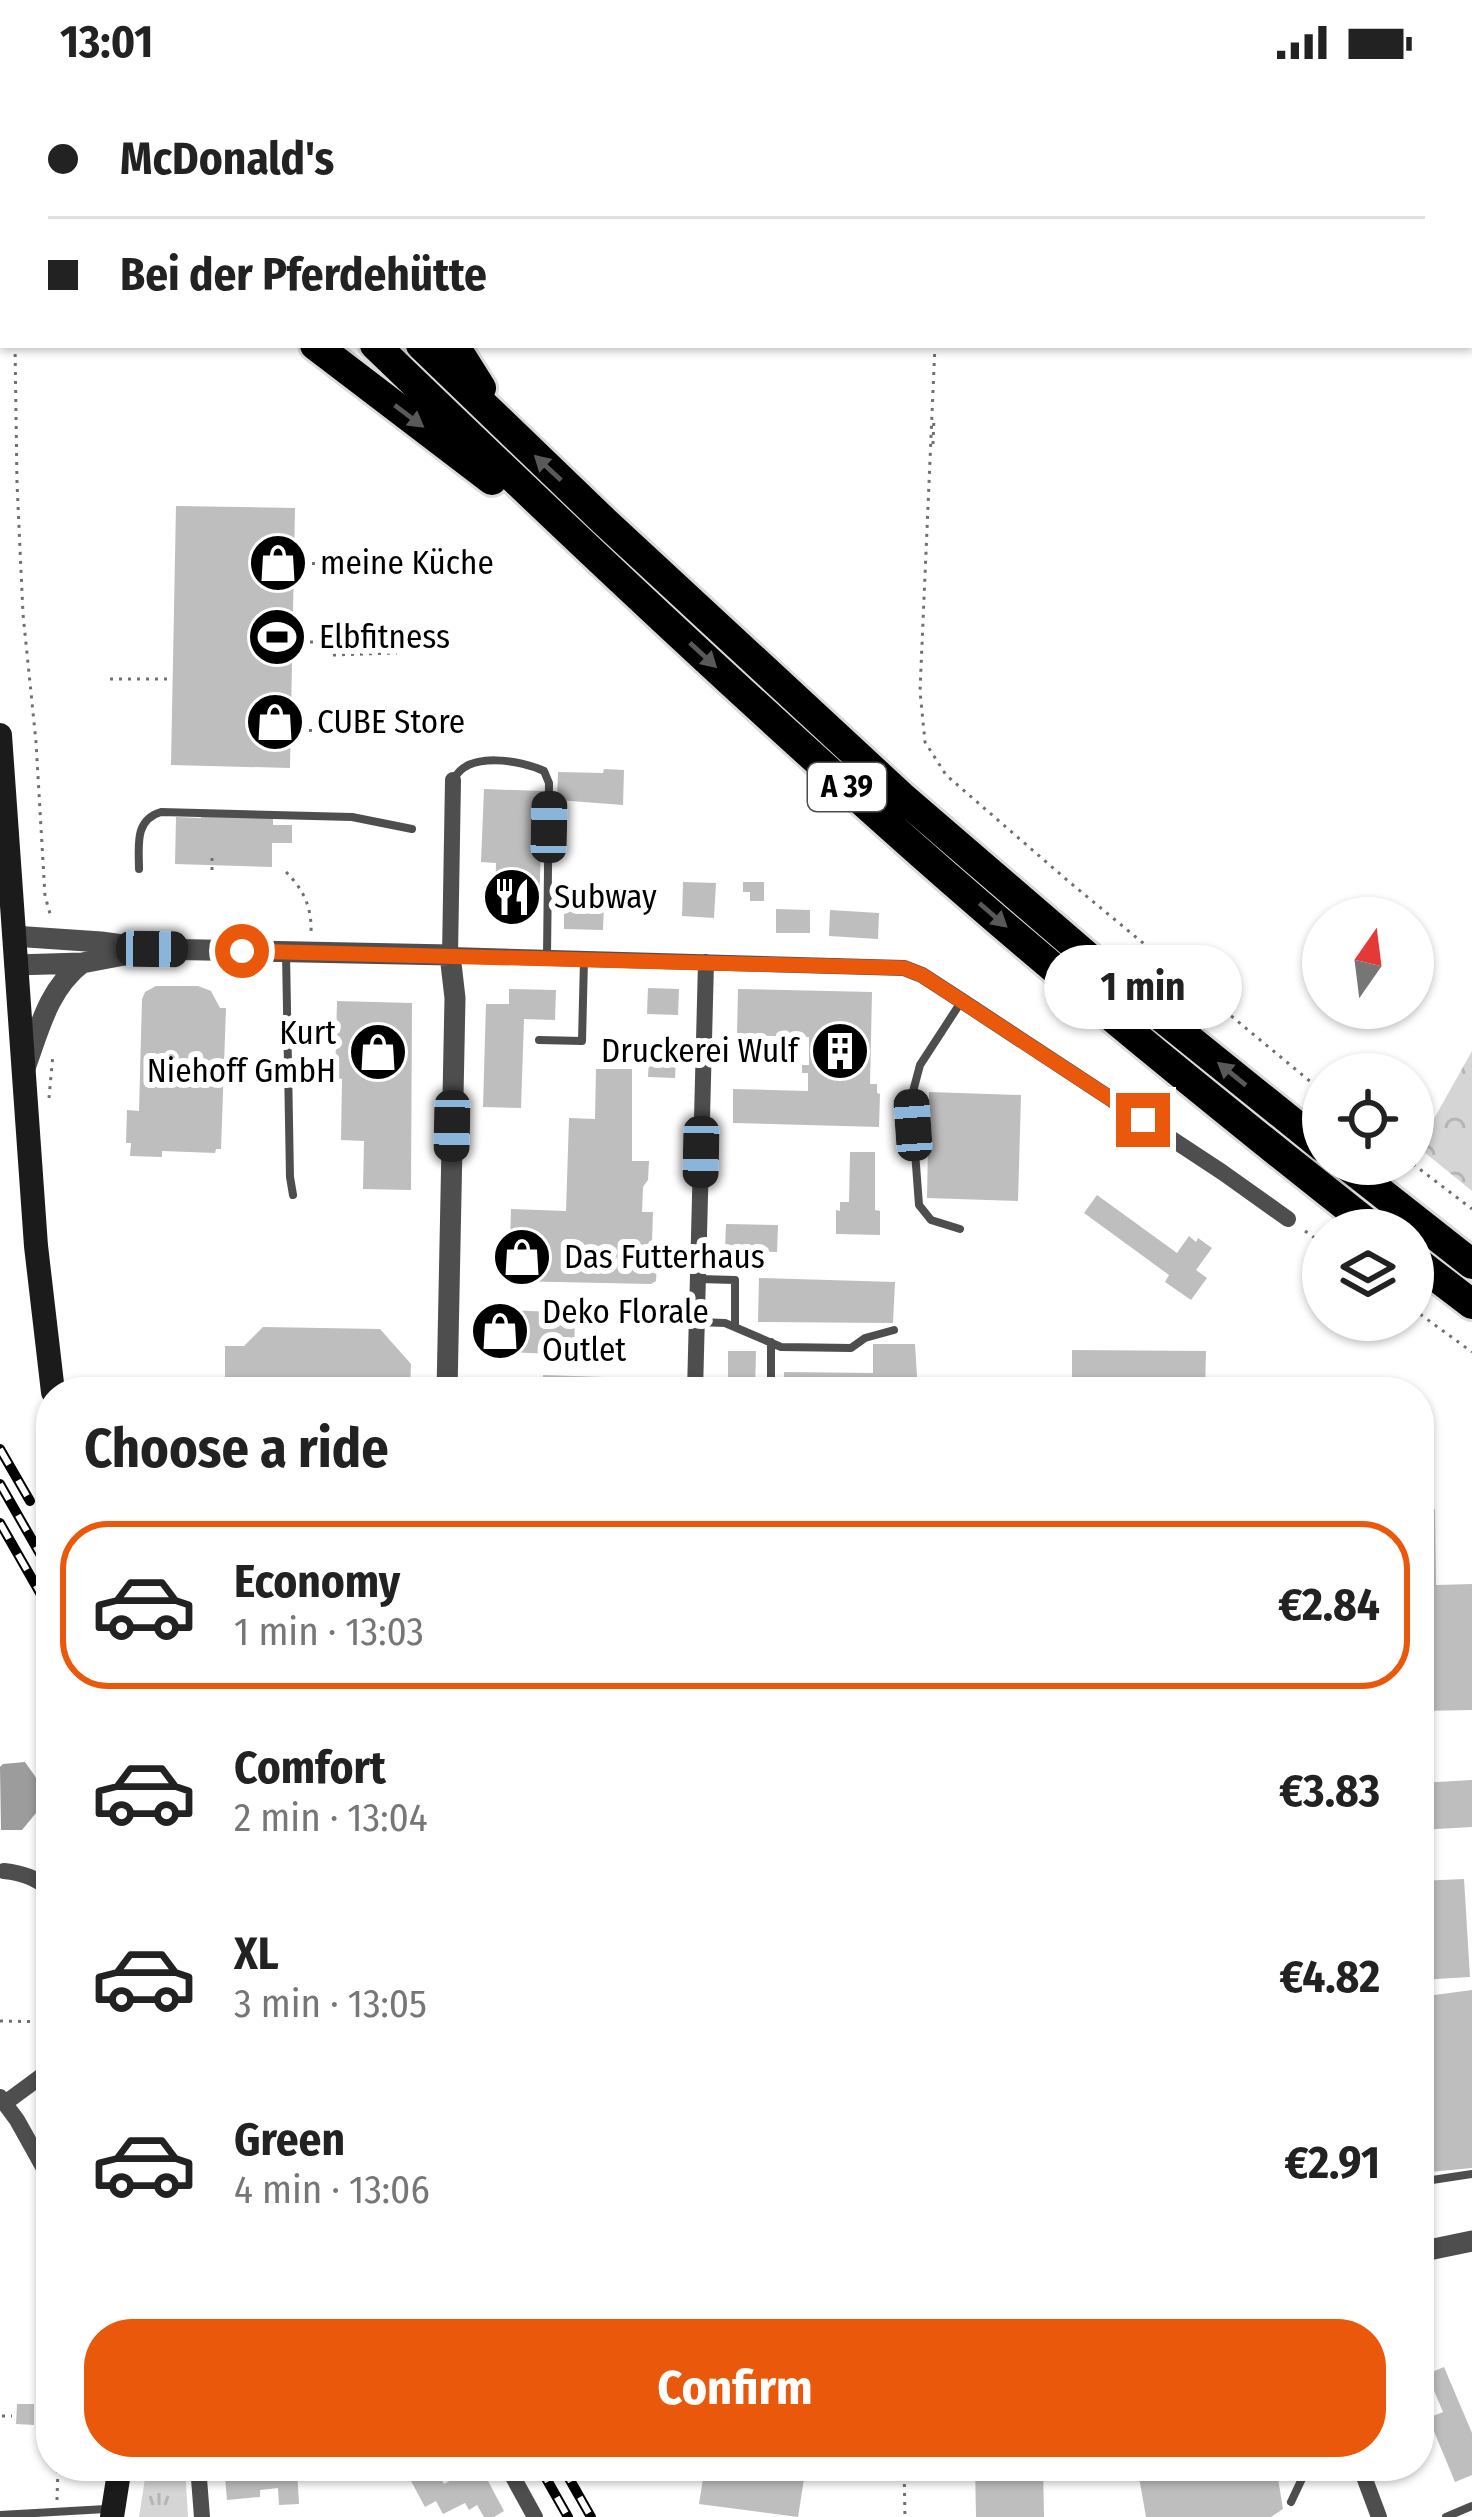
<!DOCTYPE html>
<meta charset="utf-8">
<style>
:root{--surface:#fff;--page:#f6f6f6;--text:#222;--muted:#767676;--line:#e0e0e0;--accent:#ea580c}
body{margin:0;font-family:"Fira Sans Condensed",sans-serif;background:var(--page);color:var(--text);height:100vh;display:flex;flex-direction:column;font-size:45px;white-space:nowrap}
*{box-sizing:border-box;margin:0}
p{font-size:39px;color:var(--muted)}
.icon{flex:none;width:66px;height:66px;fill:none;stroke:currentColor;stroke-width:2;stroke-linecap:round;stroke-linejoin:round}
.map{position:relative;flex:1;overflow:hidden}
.drawer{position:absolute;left:36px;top:1293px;width:1398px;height:1104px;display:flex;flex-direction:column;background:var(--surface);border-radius:48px;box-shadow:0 3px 9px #0004}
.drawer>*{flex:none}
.hud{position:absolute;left:0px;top:0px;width:1473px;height:264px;box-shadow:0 3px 9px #0004;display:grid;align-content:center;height:264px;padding:0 48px;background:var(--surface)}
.needle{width:78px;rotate:14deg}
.fabs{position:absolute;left:1302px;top:813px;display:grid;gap:24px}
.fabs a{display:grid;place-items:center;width:132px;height:132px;border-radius:50%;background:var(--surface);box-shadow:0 3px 9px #0004;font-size:60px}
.end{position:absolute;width:54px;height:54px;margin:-27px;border:15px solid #ea580c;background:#fff;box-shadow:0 0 0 6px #fff}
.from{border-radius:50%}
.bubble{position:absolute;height:84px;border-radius:42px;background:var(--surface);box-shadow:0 3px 9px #0004;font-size:39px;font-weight:700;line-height:84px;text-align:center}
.car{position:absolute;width:36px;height:72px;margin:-36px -18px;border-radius:15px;box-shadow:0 0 9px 3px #0007;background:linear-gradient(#222 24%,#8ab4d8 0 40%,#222 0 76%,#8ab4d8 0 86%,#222 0)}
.hud b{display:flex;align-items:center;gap:42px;height:114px;font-size:45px}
.hud b+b{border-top:3px solid var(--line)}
.hud i{width:30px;height:30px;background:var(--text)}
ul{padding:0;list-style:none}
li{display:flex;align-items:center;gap:36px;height:168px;margin:0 24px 18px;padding:0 24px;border:6px solid transparent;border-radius:48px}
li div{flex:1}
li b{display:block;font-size:45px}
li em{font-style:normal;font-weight:700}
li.on{border-color:var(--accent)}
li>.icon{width:108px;height:108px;stroke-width:1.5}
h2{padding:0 48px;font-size:54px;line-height:144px}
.button{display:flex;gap:24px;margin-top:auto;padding:24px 48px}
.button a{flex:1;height:138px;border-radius:48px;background:var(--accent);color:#fff;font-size:48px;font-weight:700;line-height:138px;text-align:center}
.status{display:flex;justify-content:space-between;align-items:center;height:84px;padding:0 60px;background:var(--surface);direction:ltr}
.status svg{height:33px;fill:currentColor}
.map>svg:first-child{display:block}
.grass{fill:url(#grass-tufts)}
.forest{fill:url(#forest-crowns)}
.water{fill:#9c9c9c}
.building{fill:#bebebe}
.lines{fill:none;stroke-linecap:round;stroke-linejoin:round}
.motorway-casing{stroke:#dbdbdb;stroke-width:36}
.path{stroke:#707070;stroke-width:3;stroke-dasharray:3 6;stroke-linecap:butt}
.service{stroke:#4e4e4e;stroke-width:8}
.minor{stroke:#4e4e4e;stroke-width:16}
.tertiary{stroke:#4e4e4e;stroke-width:21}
.secondary{stroke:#1b1b1b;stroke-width:24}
.motorway{stroke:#000;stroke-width:30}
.rail-casing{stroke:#000;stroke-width:10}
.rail{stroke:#fff;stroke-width:6;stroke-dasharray:18;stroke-linecap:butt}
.oneway{fill:#595959}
.route{stroke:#ea580c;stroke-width:15}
.labels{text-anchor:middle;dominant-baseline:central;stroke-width:12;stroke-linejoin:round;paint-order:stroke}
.shield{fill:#fff;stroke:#4c4c4c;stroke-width:3}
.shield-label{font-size:30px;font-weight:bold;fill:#000}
.poi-label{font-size:33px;fill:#000;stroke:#fff;text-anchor:start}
</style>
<div class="status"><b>13:01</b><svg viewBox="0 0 49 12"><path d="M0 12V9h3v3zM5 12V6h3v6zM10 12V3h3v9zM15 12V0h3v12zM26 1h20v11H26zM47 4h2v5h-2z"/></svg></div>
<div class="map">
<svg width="1472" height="2433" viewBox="0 0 1472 2433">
<defs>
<pattern id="grass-tufts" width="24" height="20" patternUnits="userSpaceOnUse" patternTransform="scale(3)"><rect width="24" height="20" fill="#d5d5d5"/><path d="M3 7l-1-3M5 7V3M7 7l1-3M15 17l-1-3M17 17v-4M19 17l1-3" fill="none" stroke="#b5b5b5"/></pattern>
<pattern id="forest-crowns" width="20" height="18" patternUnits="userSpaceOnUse" patternTransform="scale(3)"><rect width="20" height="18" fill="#d5d5d5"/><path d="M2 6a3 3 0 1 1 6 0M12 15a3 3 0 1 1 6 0" fill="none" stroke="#b5b5b5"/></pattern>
</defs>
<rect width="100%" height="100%" fill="#fff"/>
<path class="grass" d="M147 2382H185L188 2433H139Z"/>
<path class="forest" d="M1472 967V1107L1418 1063Z"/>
<path class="water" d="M25 1678 37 1695 36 1729 22 1746H1L0 1683 3 1680Z"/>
<path class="building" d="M176 422 295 424 290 684 171 681Z
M604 685 624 686 623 721 557 716 558 688 603 689Z
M484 705 543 707 539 823 531 831 503 830 495 819 496 779 481 778Z
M201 731 273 733V741H292V759H272V783L175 780 176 733 201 734Z
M683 798 716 799 714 834 682 832Z
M743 798H764V817H750V808H743Z
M564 821H604L603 846 564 845Z
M776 825 810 826V849H776Z
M830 826 879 829 878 855 829 852Z
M156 902H198L211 907 220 924H226L221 1065H216L215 1069 162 1067V1073L130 1072 131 1059H126L127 1026 139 1027 142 915 145 908Z
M648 904 679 905 678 931 647 930Z
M509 905 556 906 555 936 524 935 521 1024 483 1023 486 920H509Z
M738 905 872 908 870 1000H877V1009L880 1010 879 1043 733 1039V1005L808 1007V989H802V981H809V953L737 951Z
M337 917 412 919 411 1106 363 1105 364 1057 341 1056 342 995 335 994Z
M649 975 676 976 675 994 648 993Z
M596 985H632V1077H649L648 1096 643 1103 642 1128H653L652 1157 658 1160 656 1197 651 1200 509 1197 511 1125 566 1127 569 1034 595 1035Z
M929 1008 1021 1011 1018 1117 927 1114Z
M850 1068H875V1126L880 1127V1151L836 1150V1126L840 1127V1118H849Z
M1097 1111 1177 1169 1189 1152 1196 1158 1198 1154 1212 1164 1196 1186 1207 1194 1191 1216 1165 1198 1169 1191 1084 1129Z
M726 1140 778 1141 777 1168 725 1166Z
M759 1194 895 1198 893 1239 758 1238Z
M485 1225 575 1229 574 1271 483 1267Z
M263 1243 380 1245 411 1280 410 1308H225V1262H244Z
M873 1260H915L918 1308H784V1288L873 1289Z
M1072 1266 1206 1267 1205 1308H1072Z
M728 1267H756L755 1308H718V1299H728Z
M543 1291 604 1293V1308H542Z
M1419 1384H1423L1424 1426 1435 1425 1436 1501 1472 1500V1626L1419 1627Z
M1472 1696V1743L1419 1746V1699Z
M1464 1795 1470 1893 1419 1896V1797Z
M1472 1906V2084L1419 2089V1913Z
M1444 2283 1472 2349V2391L1455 2398 1433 2345 1419 2351V2299L1433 2332 1443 2328 1427 2290Z
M17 2320H34V2341L16 2340Z
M224 2382H275L276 2388 297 2386 299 2420 279 2421 278 2404 260 2406V2413L227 2416Z
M403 2382H435L444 2400 460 2391 455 2382H480L504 2427 494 2433H484L477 2421 469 2426 465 2419 443 2430 436 2417 425 2423Z
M705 2382H806L798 2433 699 2420Z
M832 2382H870V2391L832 2392Z
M975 2382H1043L1044 2433H976Z
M1137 2382H1276L1283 2425 1271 2433H1146Z"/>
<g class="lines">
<defs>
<path id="motorway" d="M111 0 114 3
M160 0 163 3
M192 0 201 3
M299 3 305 0
M381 3V0
M0 106 3 100
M315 261 492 396
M375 261C541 421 708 580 880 733 1040 877 1207 1013 1376 1146
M421 261 604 437 901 712 1102 885 1323 1063
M454 261 481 304
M1345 1080 1472 1180
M1413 1175 1472 1220"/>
</defs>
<use href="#motorway" class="motorway-casing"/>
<path class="path" d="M947 3V0
M15 261 17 399 23 530 36 658 45 812 51 833
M935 261 920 607 925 658 946 691 1067 796 1323 1008
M933 360 934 334
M294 479 334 480
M292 558H333
M333 571 397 569
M110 595H172
M291 646 395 649
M212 786V774
M286 788C303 805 312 823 311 848
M49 1014 53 970
M1413 1080 1472 1125
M1305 1147 1323 1160
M1413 1225 1472 1268
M0 1937 51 1938
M2 2332H12
M904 2382 905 2433
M57 2416 58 2382"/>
<path class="service" d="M454 695C468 667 520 676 544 687L549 699 547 871
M139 785C139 762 134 736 161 728L352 733 412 745
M286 869 290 1093 293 1111
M539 956 582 957 584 876
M960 1145 931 1136 919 1121 911 1015 920 981 961 918
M699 1195 735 1196V1242
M697 1238 725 1239 781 1263 851 1264 865 1254 894 1246
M771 1258V1308
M1419 2098 1472 2090
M1064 2388 1065 2382
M1291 2418 1308 2382
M0 2431 106 2425
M1446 2433 1472 2422"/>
<path class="minor" d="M453 696 450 871 904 884 922 891 962 917 1222 1088 1288 1135
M695 1308 706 878
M4 1787C23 1789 36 1794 51 1806
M0 2013 17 2036 51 2097
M5 2019 43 1991 51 1981
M198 2382 202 2433
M507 2382 535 2433
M1360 2382 1379 2433"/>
<path class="tertiary" d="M13 852 101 858 152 865 450 871 455 914 447 1308
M15 881 82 879 140 868
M25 984C39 946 48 905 82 879
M1419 2168 1472 2157"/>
<path class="secondary" d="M0 651 36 1162 53 1308
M112 2433 120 2382"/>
<use href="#motorway" class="motorway"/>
<defs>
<path id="rail" d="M0 1365 30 1417
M0 1400 51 1489
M0 1439 51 1528
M539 2382 568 2433
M562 2382 591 2433"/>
</defs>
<use href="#rail" class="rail-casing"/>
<use href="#rail" class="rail"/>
</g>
<defs><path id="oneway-solid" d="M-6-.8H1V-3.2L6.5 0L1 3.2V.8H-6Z" transform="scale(3)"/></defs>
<g class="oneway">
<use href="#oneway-solid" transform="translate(409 332) rotate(37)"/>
<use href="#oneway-solid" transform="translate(548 384) rotate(-137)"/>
<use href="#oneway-solid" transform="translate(703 571) rotate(43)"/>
<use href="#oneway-solid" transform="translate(993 831) rotate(41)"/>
<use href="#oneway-solid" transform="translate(1232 990) rotate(-141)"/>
</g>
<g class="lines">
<path class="route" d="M242 867 904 884 922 891 1143 1036"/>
</g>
<defs>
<symbol id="shop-disc" viewBox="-11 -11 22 22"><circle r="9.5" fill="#000" stroke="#fff"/><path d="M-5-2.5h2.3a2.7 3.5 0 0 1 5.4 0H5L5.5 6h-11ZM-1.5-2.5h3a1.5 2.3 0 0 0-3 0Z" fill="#fff"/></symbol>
<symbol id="stadium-disc" viewBox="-11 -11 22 22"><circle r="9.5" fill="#000" stroke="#fff"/><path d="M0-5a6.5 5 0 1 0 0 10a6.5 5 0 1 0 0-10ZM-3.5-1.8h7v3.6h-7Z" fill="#fff"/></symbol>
<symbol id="restaurant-disc" viewBox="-11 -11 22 22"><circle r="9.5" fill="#000" stroke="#fff"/><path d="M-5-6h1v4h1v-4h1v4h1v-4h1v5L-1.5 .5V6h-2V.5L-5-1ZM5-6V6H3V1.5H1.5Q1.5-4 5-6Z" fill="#fff"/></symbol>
<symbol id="building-disc" viewBox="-11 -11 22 22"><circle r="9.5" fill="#000" stroke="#fff"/><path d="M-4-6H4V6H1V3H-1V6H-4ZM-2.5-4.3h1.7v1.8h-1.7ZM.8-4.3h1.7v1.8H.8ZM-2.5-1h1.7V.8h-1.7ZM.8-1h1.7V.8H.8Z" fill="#fff"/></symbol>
</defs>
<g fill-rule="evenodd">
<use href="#shop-disc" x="245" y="446" width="66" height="66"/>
<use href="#stadium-disc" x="244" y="520" width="66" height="66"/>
<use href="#shop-disc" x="242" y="605" width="66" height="66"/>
<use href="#restaurant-disc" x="479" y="780" width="66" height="66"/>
<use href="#building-disc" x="807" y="934" width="66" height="66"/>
<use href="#shop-disc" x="345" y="935" width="66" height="66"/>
<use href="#shop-disc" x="489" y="1140" width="66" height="66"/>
<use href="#shop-disc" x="467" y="1214" width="66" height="66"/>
</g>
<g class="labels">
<rect class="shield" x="808" y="679" width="78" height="48" rx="9"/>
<g class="shield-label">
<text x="847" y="703">A 39</text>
</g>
<g class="poi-label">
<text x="320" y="479">meine Küche</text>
<text x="319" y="553">Elbfitness</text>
<text x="317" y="638">CUBE Store</text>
<text x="554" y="813">Subway</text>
<text x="336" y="949" text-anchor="end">Kurt<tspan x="336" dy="38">Niehoff GmbH</tspan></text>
<text x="798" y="967" text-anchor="end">Druckerei Wulf</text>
<text x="564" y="1173">Das Futterhaus</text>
<text x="542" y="1228">Deko Florale<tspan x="542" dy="38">Outlet</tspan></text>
</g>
</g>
</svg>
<div class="fabs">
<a><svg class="needle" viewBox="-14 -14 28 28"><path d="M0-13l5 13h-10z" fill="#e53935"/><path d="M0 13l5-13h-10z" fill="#767676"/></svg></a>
<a><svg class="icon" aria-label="locate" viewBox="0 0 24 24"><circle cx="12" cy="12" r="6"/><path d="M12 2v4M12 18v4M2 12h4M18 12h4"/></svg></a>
<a><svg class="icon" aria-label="layers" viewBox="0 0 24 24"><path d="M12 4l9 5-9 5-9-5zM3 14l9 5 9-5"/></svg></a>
</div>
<i class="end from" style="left:242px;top:867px"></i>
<i class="end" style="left:1143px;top:1036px"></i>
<div class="bubble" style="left:1044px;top:861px;width:198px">1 min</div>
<i class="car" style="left:549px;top:743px;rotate:1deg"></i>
<i class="car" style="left:152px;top:865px;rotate:91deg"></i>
<i class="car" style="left:913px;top:1041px;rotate:356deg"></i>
<i class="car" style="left:452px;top:1042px;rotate:181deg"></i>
<i class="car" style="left:701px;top:1068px;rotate:181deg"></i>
<div class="hud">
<b><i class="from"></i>McDonald's</b>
<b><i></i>Bei der Pferdehütte</b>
</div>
<section class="drawer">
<h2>Choose a ride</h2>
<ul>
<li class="on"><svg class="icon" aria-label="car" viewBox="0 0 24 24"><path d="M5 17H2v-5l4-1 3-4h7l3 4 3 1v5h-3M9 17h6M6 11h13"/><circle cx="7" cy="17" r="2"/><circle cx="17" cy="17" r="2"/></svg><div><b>Economy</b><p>1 min · 13:03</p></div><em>€2.84</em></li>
<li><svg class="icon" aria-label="car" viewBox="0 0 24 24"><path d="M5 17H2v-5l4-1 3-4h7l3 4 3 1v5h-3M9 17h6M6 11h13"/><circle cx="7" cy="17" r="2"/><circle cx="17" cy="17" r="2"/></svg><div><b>Comfort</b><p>2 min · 13:04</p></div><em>€3.83</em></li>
<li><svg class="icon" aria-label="car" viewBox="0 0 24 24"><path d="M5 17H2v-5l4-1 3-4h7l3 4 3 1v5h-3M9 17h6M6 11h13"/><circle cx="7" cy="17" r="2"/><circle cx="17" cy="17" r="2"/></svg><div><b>XL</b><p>3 min · 13:05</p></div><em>€4.82</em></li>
<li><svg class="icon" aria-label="car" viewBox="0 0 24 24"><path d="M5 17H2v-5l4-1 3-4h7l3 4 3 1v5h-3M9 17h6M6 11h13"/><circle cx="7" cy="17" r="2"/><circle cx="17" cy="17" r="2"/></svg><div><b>Green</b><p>4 min · 13:06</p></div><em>€2.91</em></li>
</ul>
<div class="button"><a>Confirm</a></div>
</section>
</div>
